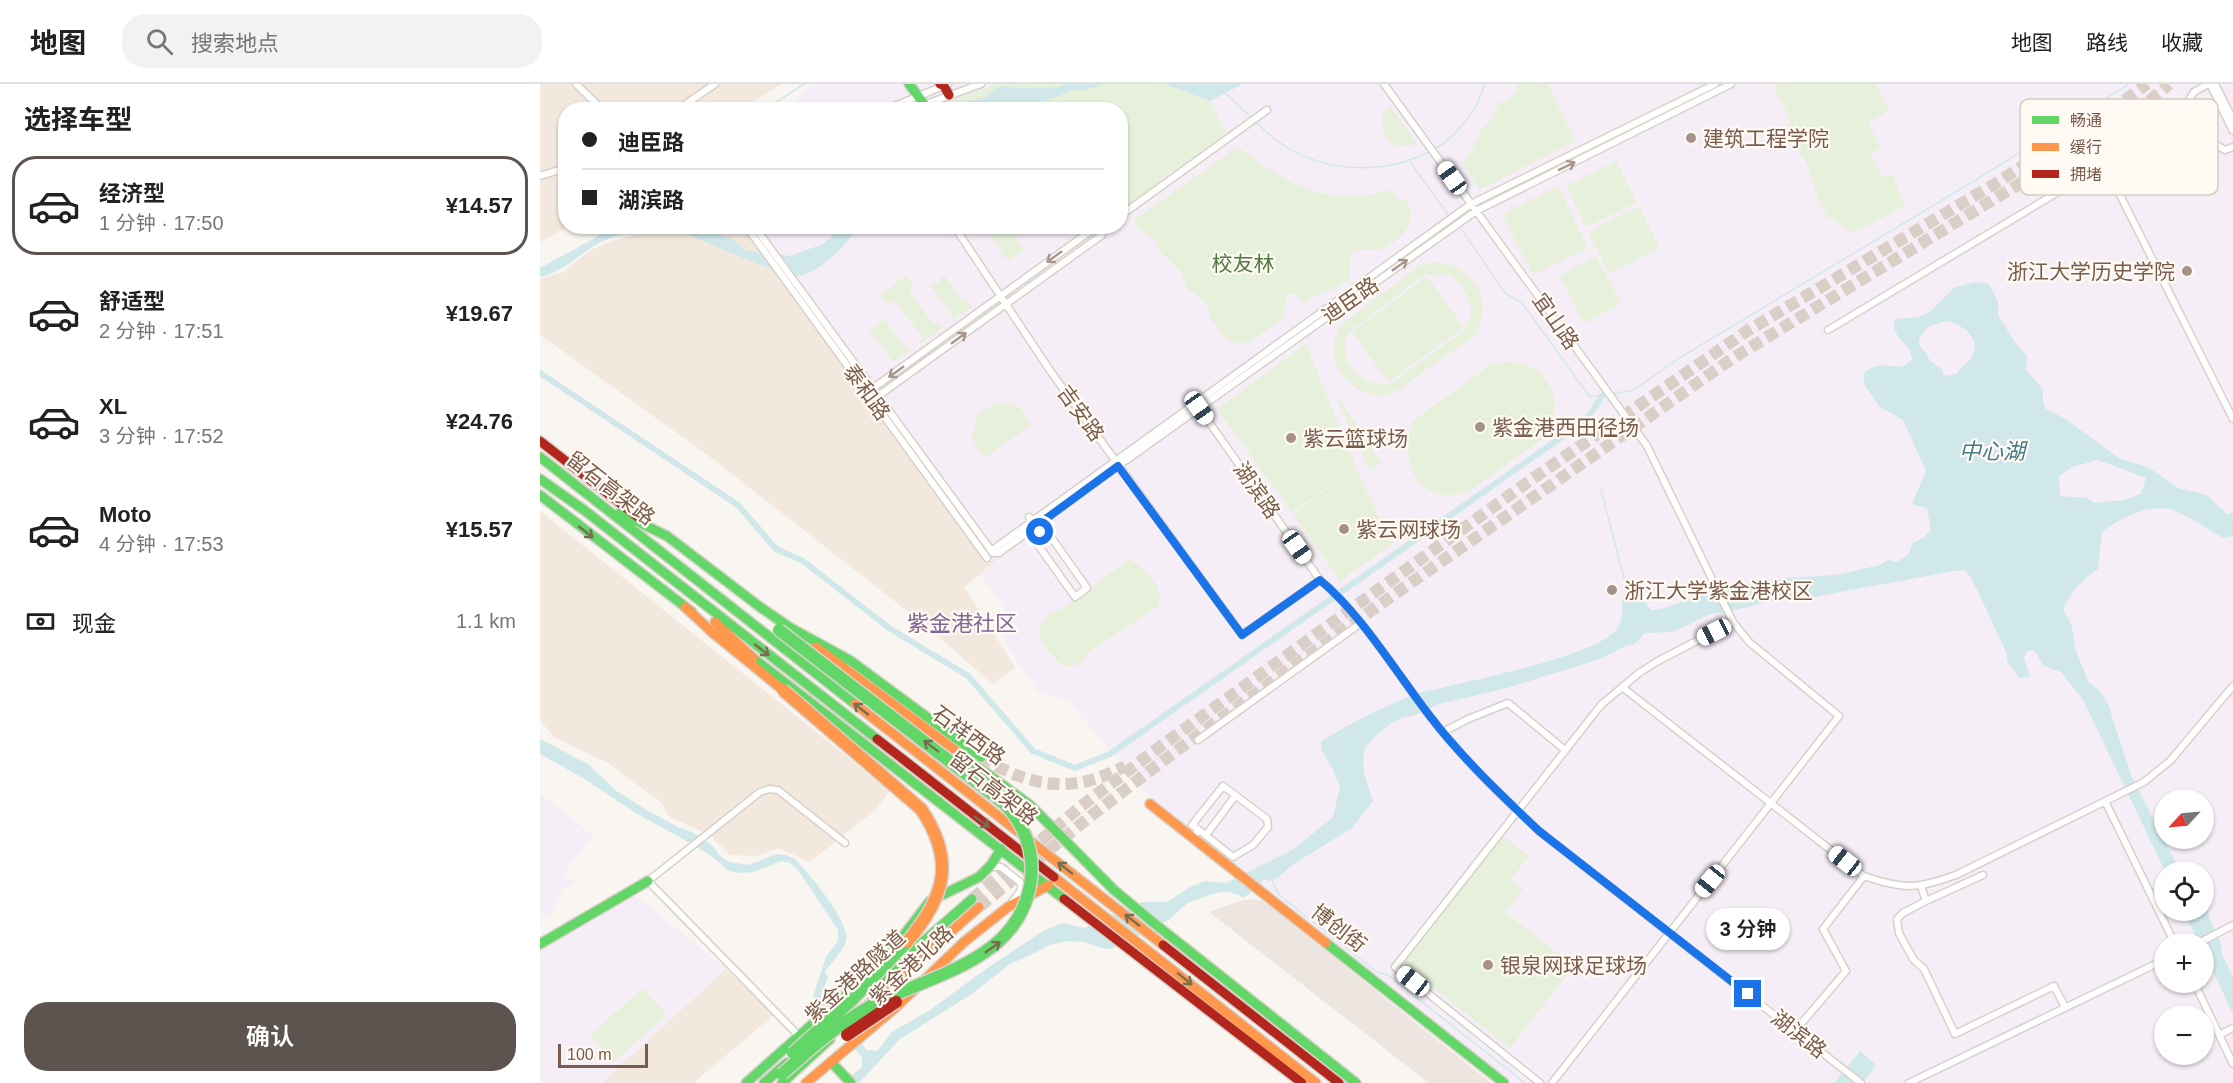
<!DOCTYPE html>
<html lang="zh">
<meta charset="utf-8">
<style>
:root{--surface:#fff;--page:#f2f2f2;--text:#222;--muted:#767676;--line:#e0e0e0;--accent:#5d544f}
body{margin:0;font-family:Helvetica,"Noto Sans SC",sans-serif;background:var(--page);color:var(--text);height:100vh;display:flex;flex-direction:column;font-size:22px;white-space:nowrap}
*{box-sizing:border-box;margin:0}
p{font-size:20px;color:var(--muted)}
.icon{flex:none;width:33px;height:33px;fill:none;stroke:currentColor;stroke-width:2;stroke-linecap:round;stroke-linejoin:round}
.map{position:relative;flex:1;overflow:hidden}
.side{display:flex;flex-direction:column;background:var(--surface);width:540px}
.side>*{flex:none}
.guide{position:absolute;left:18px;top:18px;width:570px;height:132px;border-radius:24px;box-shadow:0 2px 4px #0004;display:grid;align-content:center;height:132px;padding:0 24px;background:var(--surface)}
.needle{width:39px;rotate:244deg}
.tools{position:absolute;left:1614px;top:705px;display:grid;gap:12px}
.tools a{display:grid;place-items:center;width:60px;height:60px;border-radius:50%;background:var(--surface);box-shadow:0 2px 4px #0004;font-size:30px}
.scale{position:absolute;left:18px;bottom:15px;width:90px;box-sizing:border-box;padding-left:6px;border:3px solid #7a5c4d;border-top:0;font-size:16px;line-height:21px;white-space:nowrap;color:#7a5c4d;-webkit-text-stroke:4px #fffaf3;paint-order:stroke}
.end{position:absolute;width:27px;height:27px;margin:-14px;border:8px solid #1a73e8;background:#fff;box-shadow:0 0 0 3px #fff}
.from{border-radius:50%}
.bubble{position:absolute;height:42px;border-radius:21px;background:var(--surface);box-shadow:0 2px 4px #0004;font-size:20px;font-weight:600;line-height:42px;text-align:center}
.car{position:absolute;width:18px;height:36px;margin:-18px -9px;border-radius:8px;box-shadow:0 0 4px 2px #0007;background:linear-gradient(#fff 24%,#345 0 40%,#fff 0 76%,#345 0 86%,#fff 0)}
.guide b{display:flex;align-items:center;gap:21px;height:57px;font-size:22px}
.guide b+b{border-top:2px solid var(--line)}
.guide i{width:15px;height:15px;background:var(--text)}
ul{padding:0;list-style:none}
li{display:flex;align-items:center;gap:18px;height:99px;margin:0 12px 9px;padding:0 12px;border:3px solid transparent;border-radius:24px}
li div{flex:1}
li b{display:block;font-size:22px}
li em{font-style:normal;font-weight:600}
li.selected{border-color:var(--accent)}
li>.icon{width:54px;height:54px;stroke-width:1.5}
h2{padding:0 24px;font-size:27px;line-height:72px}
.pay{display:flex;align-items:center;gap:15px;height:66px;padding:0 24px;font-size:22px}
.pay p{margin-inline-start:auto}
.button{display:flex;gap:12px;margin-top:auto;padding:12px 24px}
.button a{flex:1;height:69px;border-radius:24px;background:var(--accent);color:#fff;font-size:24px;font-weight:600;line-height:69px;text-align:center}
header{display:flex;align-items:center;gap:36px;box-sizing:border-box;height:84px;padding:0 30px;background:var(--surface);border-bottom:2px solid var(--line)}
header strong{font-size:28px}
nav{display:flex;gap:33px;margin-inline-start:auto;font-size:21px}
.search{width:420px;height:54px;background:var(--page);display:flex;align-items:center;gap:15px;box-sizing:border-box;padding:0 21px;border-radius:24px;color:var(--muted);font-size:22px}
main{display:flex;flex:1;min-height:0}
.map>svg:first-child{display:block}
.residential{fill:#f2e8de}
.industrial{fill:#ede5e0}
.education{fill:#f6eef6;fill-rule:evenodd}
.green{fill:#e7f0db;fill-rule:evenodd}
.water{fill:#d0e8ea;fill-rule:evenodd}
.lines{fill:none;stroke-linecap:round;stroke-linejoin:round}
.stream{stroke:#d0e8ea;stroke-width:1.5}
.canal{stroke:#d0e8ea;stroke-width:6}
.highway-tunnel{stroke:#d9cfc7;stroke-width:12;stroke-dasharray:12 6;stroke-linecap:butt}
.street-casing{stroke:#d7d1cb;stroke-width:9}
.fast-casing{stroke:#d9d2cb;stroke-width:12}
.slow-casing{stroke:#d9d2cb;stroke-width:12}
.jam-casing{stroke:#d9d2cb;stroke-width:12}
.street{stroke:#fefefd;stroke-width:6}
.fast{stroke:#63d668;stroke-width:9}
.slow{stroke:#ff974d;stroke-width:9}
.jam{stroke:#b3261e;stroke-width:9}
.fast-bridge-casing{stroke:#dad1cc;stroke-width:15;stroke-linecap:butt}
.slow-bridge-casing{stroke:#dad1cc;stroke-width:15;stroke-linecap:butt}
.jam-bridge-casing{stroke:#dad1cc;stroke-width:15;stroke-linecap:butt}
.fast-bridge{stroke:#63d668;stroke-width:12}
.slow-bridge{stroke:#ff974d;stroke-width:12}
.jam-bridge{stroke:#b3261e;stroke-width:12}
.oneway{stroke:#a8958b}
.oneway2{stroke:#776e51}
.route{stroke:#1a73e8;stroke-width:8}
.poi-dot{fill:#a69286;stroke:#fffaf3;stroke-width:2}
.labels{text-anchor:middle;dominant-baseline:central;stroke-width:4.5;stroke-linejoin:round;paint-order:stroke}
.poi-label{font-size:21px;fill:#7a5c4d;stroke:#fffaf3;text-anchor:start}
.park-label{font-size:21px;fill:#537a41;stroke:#fffaf3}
.street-label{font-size:21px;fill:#7a5c4d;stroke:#fffaf3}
.water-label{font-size:22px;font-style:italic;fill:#437c86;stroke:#fffaf3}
.neighbourhood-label{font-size:22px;fill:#846695;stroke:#fffaf3}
.key{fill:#fffaf3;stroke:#d7cbc1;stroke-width:1.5}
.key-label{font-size:16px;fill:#7a5c4d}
</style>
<header>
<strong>地图</strong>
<div class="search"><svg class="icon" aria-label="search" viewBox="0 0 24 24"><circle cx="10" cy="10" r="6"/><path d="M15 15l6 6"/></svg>搜索地点</div>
<nav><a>地图</a><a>路线</a><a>收藏</a></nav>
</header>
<main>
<section class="side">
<h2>选择车型</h2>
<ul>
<li class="selected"><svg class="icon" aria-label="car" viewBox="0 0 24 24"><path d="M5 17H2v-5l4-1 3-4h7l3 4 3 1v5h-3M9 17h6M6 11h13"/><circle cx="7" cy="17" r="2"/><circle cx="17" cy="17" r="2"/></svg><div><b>经济型</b><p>1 分钟 · 17:50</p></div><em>¥14.57</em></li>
<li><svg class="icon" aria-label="car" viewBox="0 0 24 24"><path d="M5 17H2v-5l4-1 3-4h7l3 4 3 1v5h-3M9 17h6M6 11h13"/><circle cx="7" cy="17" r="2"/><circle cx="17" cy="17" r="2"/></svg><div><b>舒适型</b><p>2 分钟 · 17:51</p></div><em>¥19.67</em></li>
<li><svg class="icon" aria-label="car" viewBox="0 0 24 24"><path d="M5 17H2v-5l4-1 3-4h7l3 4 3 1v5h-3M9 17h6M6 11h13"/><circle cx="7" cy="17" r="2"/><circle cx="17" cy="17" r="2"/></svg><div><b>XL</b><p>3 分钟 · 17:52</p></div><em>¥24.76</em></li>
<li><svg class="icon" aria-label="car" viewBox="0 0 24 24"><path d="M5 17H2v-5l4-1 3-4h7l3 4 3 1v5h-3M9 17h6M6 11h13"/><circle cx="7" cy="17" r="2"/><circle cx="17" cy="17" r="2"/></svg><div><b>Moto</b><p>4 分钟 · 17:53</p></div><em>¥15.57</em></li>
</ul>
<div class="pay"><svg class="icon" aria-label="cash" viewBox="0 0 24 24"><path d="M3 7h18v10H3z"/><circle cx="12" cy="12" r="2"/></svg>现金<p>1.1 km</p></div>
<div class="button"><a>确认</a></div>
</section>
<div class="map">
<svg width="1693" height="999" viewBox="0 0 1693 999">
<rect width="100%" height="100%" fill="#f9f5f0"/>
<path class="residential" d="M0 0H241L202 25 26 26 27 143 0 158Z
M117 143H211L455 478 424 503 475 583 453 600 380 537 173 375 0 251V195L23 188 51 166 75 156 115 147Z
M0 427 350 707 334 727 270 778 238 764 216 772 190 771 170 751 129 732 122 719 68 679 14 653 0 636Z
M186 885 235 930 153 999H61Z"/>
<path class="industrial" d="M712 815 723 817 951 999H889L669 828 700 817Z"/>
<path class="education" d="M276 0H1693V999H973L608 711 528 617 499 609 465 560 464 523 440 490 455 478 211 143 580 142V26L262 25 256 12ZM1624 716H1664V754H1624ZM1624 788H1664V826H1624ZM1624 860H1664V898H1624ZM1624 932H1664V970H1624Z
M0 710 53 751 24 790 34 798 28 803 25 801 14 826 7 834 0 827Z
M89 813 99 814 186 885 61 999H0V866L77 816Z"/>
<path class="green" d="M456 0H525L517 3 478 4 467 2 456 4 446 13 425 18 411 25 387 26Z
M563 0H625L670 17 686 49 644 80 622 94 605 111 588 122 581 120 580 26H463L505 17 535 6H547Z
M978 0H1008L1035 57 940 106 923 80C928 67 939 59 942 44L951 37 959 19C970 15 976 12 978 0Z
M1239 0H1336L1349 27 1328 38 1341 64 1331 69 1343 94 1352 90 1365 122 1314 149 1287 132 1276 109 1267 80 1251 55 1249 31 1233 3Z
M851 23 877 60C852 68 841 54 842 30Z
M698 63C747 100 790 127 854 104L855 114 866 117C868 121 871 126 871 130 871 146 855 160 841 165 832 167 821 165 812 168L809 178V196C796 207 781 206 768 218L763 219 755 209H750L746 213 744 230 740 237 710 258 698 260 684 253 671 235 668 223 662 215 648 205 638 184 622 170 614 154 597 144 594 136Z
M1076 77 1097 118 1046 143 1026 102Z
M1018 102 1048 164 993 191 962 130Z
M1099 123 1120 164 1069 189 1048 148Z
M446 142 468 143 484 166 470 176 462 172 464 170 444 144Z
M1056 172 1081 220 1044 239 1019 192Z
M895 178C934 180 955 219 935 252 915 266 896 279 877 292 870 298 862 305 854 308 832 319 805 301 797 281 790 265 794 251 804 238L880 181ZM884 191 911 192C929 207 938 226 923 247L852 299C828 305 803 286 805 260 805 254 810 249 814 244Z
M366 191 374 201 369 206 393 240 397 237 402 244 382 259 380 257 383 254 354 216 347 221 340 212Z
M404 191 423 217 426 216 432 223 413 236 411 234 413 232 390 201 393 198 396 201Z
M887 192 924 243 849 298 812 248Z
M343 234 363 261 366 260 371 266 353 278 329 245 333 242 335 244Z
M766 260 816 383 752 428 677 325Z
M969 278 984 280 996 285 1005 295 1012 307 1015 321 1013 337 1005 353 929 407C879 426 856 376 874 336L952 280Z
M796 313H798L842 379 830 387Z
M462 319 480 323 491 341 445 374 432 355C437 331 436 325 462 319Z
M816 384 852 460 800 497 753 430Z
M589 475C603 482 629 507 617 523L550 567 540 580 528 583 519 579 504 562 499 553 501 540 510 530 524 524Z
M962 751 989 772 971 795 983 805 965 828 1034 882 970 964 863 880Z
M103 904 127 931 73 978 50 951Z"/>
<path class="water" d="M525 0H563L547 6H535L505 17 463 25H411L425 18 446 13 456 4 464 2 478 4 517 3Z
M625 0H703L670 17Z
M69 143H157L167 145 192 155 207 167 250 172 283 160 291 153 295 143H318C307 160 277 193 254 192 247 192 239 187 232 185 198 173 166 158 133 144 108 142 79 148 56 161 37 172 23 188 0 193V184L55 154Z
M1437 198 1449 200 1458 218V231L1476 260 1487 272 1486 286 1503 305V317L1506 325 1527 336 1580 375 1608 383 1638 404 1667 411 1687 430 1693 429V452L1683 454C1668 445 1653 435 1638 428 1613 417 1582 433 1562 448L1558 485C1541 495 1532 508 1523 525L1532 542 1535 564 1549 599 1558 605 1568 620 1591 691 1640 787H1625L1543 616 1521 588 1504 582 1496 569 1492 566 1487 567 1484 574 1490 593 1479 594 1467 577V570L1431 493 1424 486 1414 487 1273 513 1238 515 1188 528 1170 530 1133 548 1105 549 1095 560 1085 562 1060 575 967 604 899 620 872 632 863 633 850 640 835 652 825 664 823 676 824 689 833 717 812 744 752 781 738 794 729 797 723 795 719 803 703 814C685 801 669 812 650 818 643 821 635 832 628 836 611 847 591 855 573 864L565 865 544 858 528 857 509 861 491 871 470 880 433 909 359 956 319 999H303L322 983V973L277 926 273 913 286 873 298 857V846L258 786 250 779 241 777 214 788 200 789 189 787 170 771 136 751 97 730 43 694 0 670V655L48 680 75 706 108 727 138 743 152 748 172 761 179 771 189 778 209 781 237 770 246 771 255 775C268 788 311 839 306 857 303 868 291 878 285 888L288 894 281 909V914L327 966 337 967 352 948 390 926 446 885 503 847 523 839 544 844 603 818H627L650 803 664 797 686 799 754 765 793 733 800 703 793 686 781 665V658C796 646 877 605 893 606 931 596 1055 573 1077 545 1084 535 1082 525 1082 514L1097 509 1111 526 1121 525 1181 504 1246 494 1296 491 1340 481 1348 476 1357 478 1368 471 1373 459 1383 454 1391 446 1387 424 1372 420 1386 387 1363 336 1340 323 1325 302 1323 291C1333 277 1348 282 1362 283L1372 276C1372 258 1349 254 1355 235L1378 233 1390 228 1415 203ZM1406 237C1419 239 1440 252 1434 268 1431 278 1421 282 1416 290L1408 292 1403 290 1402 285 1390 277 1386 269 1379 261V255L1387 243ZM1558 376 1606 394 1601 410 1584 416 1555 419 1547 414 1520 412 1519 392 1532 383Z
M1664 826 1667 828 1680 858 1682 870 1693 893V930L1664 868V860L1659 859 1643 827Z
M1320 967 1336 981 1322 999H1294Z"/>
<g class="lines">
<path class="stream" d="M684 8 712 34
M224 26 264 0
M715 37C722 43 729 51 736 56 780 89 841 92 889 68
M894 66C916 52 939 26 944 0
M871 79 909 132
M922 146 965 209 982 219 1050 313 1063 311
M1075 309 1092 307 1141 273 1439 94 1589 0
M1046 336 1047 341
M1061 406 1089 513
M732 797 739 811 837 888 849 892 985 999"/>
<path class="canal" d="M0 289 198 421 236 465 263 477 349 544 428 592 493 667 535 684 570 670 1046 336 1063 311"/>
<path class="highway-tunnel" d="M441 673C490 703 532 711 585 682
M432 815 540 723 625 659 988 398 1207 247 1453 101 1570 27 1607 0
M439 823 552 731 632 670 799 549 1193 274 1543 61 1607 19 1629 0"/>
<defs>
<path id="street" d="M36 0 63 26
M844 0 1107 362 1193 538 1209 558 1299 632 1012 999
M1670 0 1693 47
M1675 0 1693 36
M137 26 175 0
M345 26 408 0
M370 26 441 0
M1693 63 1685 66 1675 60 1577 105 1693 335
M0 92 26 84
M580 132 727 26
M206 142 447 474
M214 142 453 469H459L578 382 936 127 1191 0
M414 142 511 288 702 551 780 496
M1288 246 1608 54 1638 33 1654 8 1668 0
M332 305 556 143 563 145
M338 312 562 151 563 145 566 142
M655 318 780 496C823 532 855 587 889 631 921 673 961 711 999 747L1321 999
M489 433 505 457 498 461 535 513 547 504 511 453 505 457
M451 467 931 120 1175 0
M1082 603 1324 792C1364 806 1379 805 1418 790L1604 698 1630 677 1693 602
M903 648 928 635 968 619 1025 666
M658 656 821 539
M1565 717 1635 860
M666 751 695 712
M652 754 659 746 652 741 683 702 727 735 728 743 713 761 693 773 659 746
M451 783H461L480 798 482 802 479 809 472 818
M1381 802 1386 817 1363 829 1357 835 1359 849 1366 862 1374 876 1384 885 1415 950 1514 902 1525 923
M1386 817 1443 791
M1657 860 1693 841
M1654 898 1693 980
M1255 947 1306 887 1283 845 1324 792
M1679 951 1693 944
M259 952 108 797 220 708 229 705 238 706 305 759
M1000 999 855 883 1061 621 1099 589 1118 577 1193 538
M1369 999 1624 876"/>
<path id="fast" d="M369 0 384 20
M0 373 315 620
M0 395 44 426 337 655
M0 411 152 528
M80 429 127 452 220 523 249 543 311 577 441 673
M208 570 524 815
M426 674 490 721 574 806 615 840 816 999
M786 859 964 999
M0 860 108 797
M343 893 432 815
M291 978 311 999
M206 999 312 905 364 851 390 817 439 793 451 781 461 765
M224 999 247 979
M242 999 290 955"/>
<path id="slow" d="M145 523 173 549 243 606
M175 538 213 574
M276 563 426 674
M315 620 623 861
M610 720 786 859
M514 793 776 999
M328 921 439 823
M266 999 355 924 424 858 468 823 509 801"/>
<path id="jam" d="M400 0 404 2 409 11
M0 357 99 434
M337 655 514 793
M524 815 762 999
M623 861 799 999"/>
</defs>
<use href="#street" class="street-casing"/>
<use href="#fast" class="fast-casing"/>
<use href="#slow" class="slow-casing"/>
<use href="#jam" class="jam-casing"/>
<use href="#street" class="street"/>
<use href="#fast" class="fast"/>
<use href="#slow" class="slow"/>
<use href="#jam" class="jam"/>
<defs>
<path id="fast-bridge" d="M239 546 465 720C484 741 494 767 491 795 481 878 390 890 329 923 297 941 269 966 242 990
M253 969 314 914 367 858"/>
<path id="slow-bridge" d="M243 606 381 725C416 777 405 813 367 858"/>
<path id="jam-bridge" d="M307 951 356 918"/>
</defs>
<use href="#fast-bridge" class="fast-bridge-casing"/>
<use href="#slow-bridge" class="slow-bridge-casing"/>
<use href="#jam-bridge" class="jam-bridge-casing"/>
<use href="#fast-bridge" class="fast-bridge"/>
<use href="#slow-bridge" class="slow-bridge"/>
<use href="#jam-bridge" class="jam-bridge"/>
</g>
<defs><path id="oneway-shaft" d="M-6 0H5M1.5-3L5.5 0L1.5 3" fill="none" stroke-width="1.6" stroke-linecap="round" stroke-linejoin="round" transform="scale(1.5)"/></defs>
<g class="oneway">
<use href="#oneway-shaft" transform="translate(1027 82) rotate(-26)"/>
<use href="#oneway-shaft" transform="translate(514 173) rotate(144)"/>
<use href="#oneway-shaft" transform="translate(860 181) rotate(-35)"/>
<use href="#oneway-shaft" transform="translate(419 254) rotate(-36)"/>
<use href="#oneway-shaft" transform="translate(356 288) rotate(144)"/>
</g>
<g class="oneway2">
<use href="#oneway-shaft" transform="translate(46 448) rotate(38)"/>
<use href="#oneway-shaft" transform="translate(222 566) rotate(38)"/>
<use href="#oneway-shaft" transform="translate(321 625) rotate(-142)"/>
<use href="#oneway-shaft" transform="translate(391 662) rotate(-143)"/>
<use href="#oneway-shaft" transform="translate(442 738) rotate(37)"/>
<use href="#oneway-shaft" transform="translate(525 784) rotate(-142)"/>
<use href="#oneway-shaft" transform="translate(592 836) rotate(-142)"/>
<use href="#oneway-shaft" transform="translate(453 863) rotate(-35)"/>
<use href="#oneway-shaft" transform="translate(645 895) rotate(39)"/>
</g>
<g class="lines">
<path class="route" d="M500 448 496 442 578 382 702 551 780 496C821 530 856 588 889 631 921 673 961 711 999 747L1208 910"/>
</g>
<g class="poi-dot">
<circle cx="1151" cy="54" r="6"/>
<circle cx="1647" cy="187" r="6"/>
<circle cx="940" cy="343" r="6"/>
<circle cx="751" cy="354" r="6"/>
<circle cx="804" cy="445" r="6"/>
<circle cx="1072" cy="506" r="6"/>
<circle cx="948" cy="881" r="6"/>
</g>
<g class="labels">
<g class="poi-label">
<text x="1163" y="54">建筑工程学院</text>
<text x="1635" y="187" text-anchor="end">浙江大学历史学院</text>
<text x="952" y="343">紫金港西田径场</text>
<text x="763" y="354">紫云篮球场</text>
<text x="816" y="445">紫云网球场</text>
<text x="1084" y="506">浙江大学紫金港校区</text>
<text x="960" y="881">银泉网球足球场</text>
</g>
<g class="park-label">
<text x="703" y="179">校友林</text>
</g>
<g class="street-label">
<text transform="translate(810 216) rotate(-35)">迪臣路</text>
<text transform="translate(1016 237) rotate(55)">宜山路</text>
<text transform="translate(327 308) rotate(54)">泰和路</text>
<text transform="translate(541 329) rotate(54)">吉安路</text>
<text transform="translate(71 404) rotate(38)">留石高架路</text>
<text transform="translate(717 406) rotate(55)">湖滨路</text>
<text transform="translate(429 651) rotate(36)">石祥西路</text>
<text transform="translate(454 704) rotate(38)">留石高架路</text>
<text transform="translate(799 844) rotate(38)">博创街</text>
<text transform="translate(371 881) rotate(-43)">紫金港北路</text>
<text transform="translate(315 892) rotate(-42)">紫金港路隧道</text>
<text transform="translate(1259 950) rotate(38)">湖滨路</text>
</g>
<g class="water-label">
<text x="1452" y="367">中心湖</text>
</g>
<g class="neighbourhood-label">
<text x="422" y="539">紫金港社区</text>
</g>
</g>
<rect x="1480" y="15" width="198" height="96" rx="9" class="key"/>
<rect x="1492" y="32" width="27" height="8" fill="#63d668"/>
<rect x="1492" y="59" width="27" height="8" fill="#ff974d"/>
<rect x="1492" y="86" width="27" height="8" fill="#b3261e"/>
<g class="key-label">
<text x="1530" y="42">畅通</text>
<text x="1530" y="69">缓行</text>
<text x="1530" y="96">拥堵</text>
</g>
</svg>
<div class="tools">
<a><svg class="needle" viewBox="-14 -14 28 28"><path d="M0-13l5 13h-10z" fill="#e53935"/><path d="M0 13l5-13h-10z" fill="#767676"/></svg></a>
<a><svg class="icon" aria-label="locate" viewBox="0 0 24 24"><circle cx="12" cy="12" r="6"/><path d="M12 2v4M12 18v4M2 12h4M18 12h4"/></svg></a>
<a>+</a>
<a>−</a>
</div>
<div class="scale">100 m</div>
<i class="end from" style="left:500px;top:448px"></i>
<i class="end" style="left:1208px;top:910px"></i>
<div class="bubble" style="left:1166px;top:824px;width:84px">3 分钟</div>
<i class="car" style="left:912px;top:94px;rotate:325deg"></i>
<i class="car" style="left:659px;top:324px;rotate:145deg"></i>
<i class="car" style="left:757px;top:463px;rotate:145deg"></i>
<i class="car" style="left:1174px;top:548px;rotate:243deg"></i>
<i class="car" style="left:1305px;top:777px;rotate:308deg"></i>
<i class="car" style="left:1170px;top:797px;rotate:219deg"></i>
<i class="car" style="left:873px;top:897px;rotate:308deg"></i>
<div class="guide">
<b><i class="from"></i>迪臣路</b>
<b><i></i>湖滨路</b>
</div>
</div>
</main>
